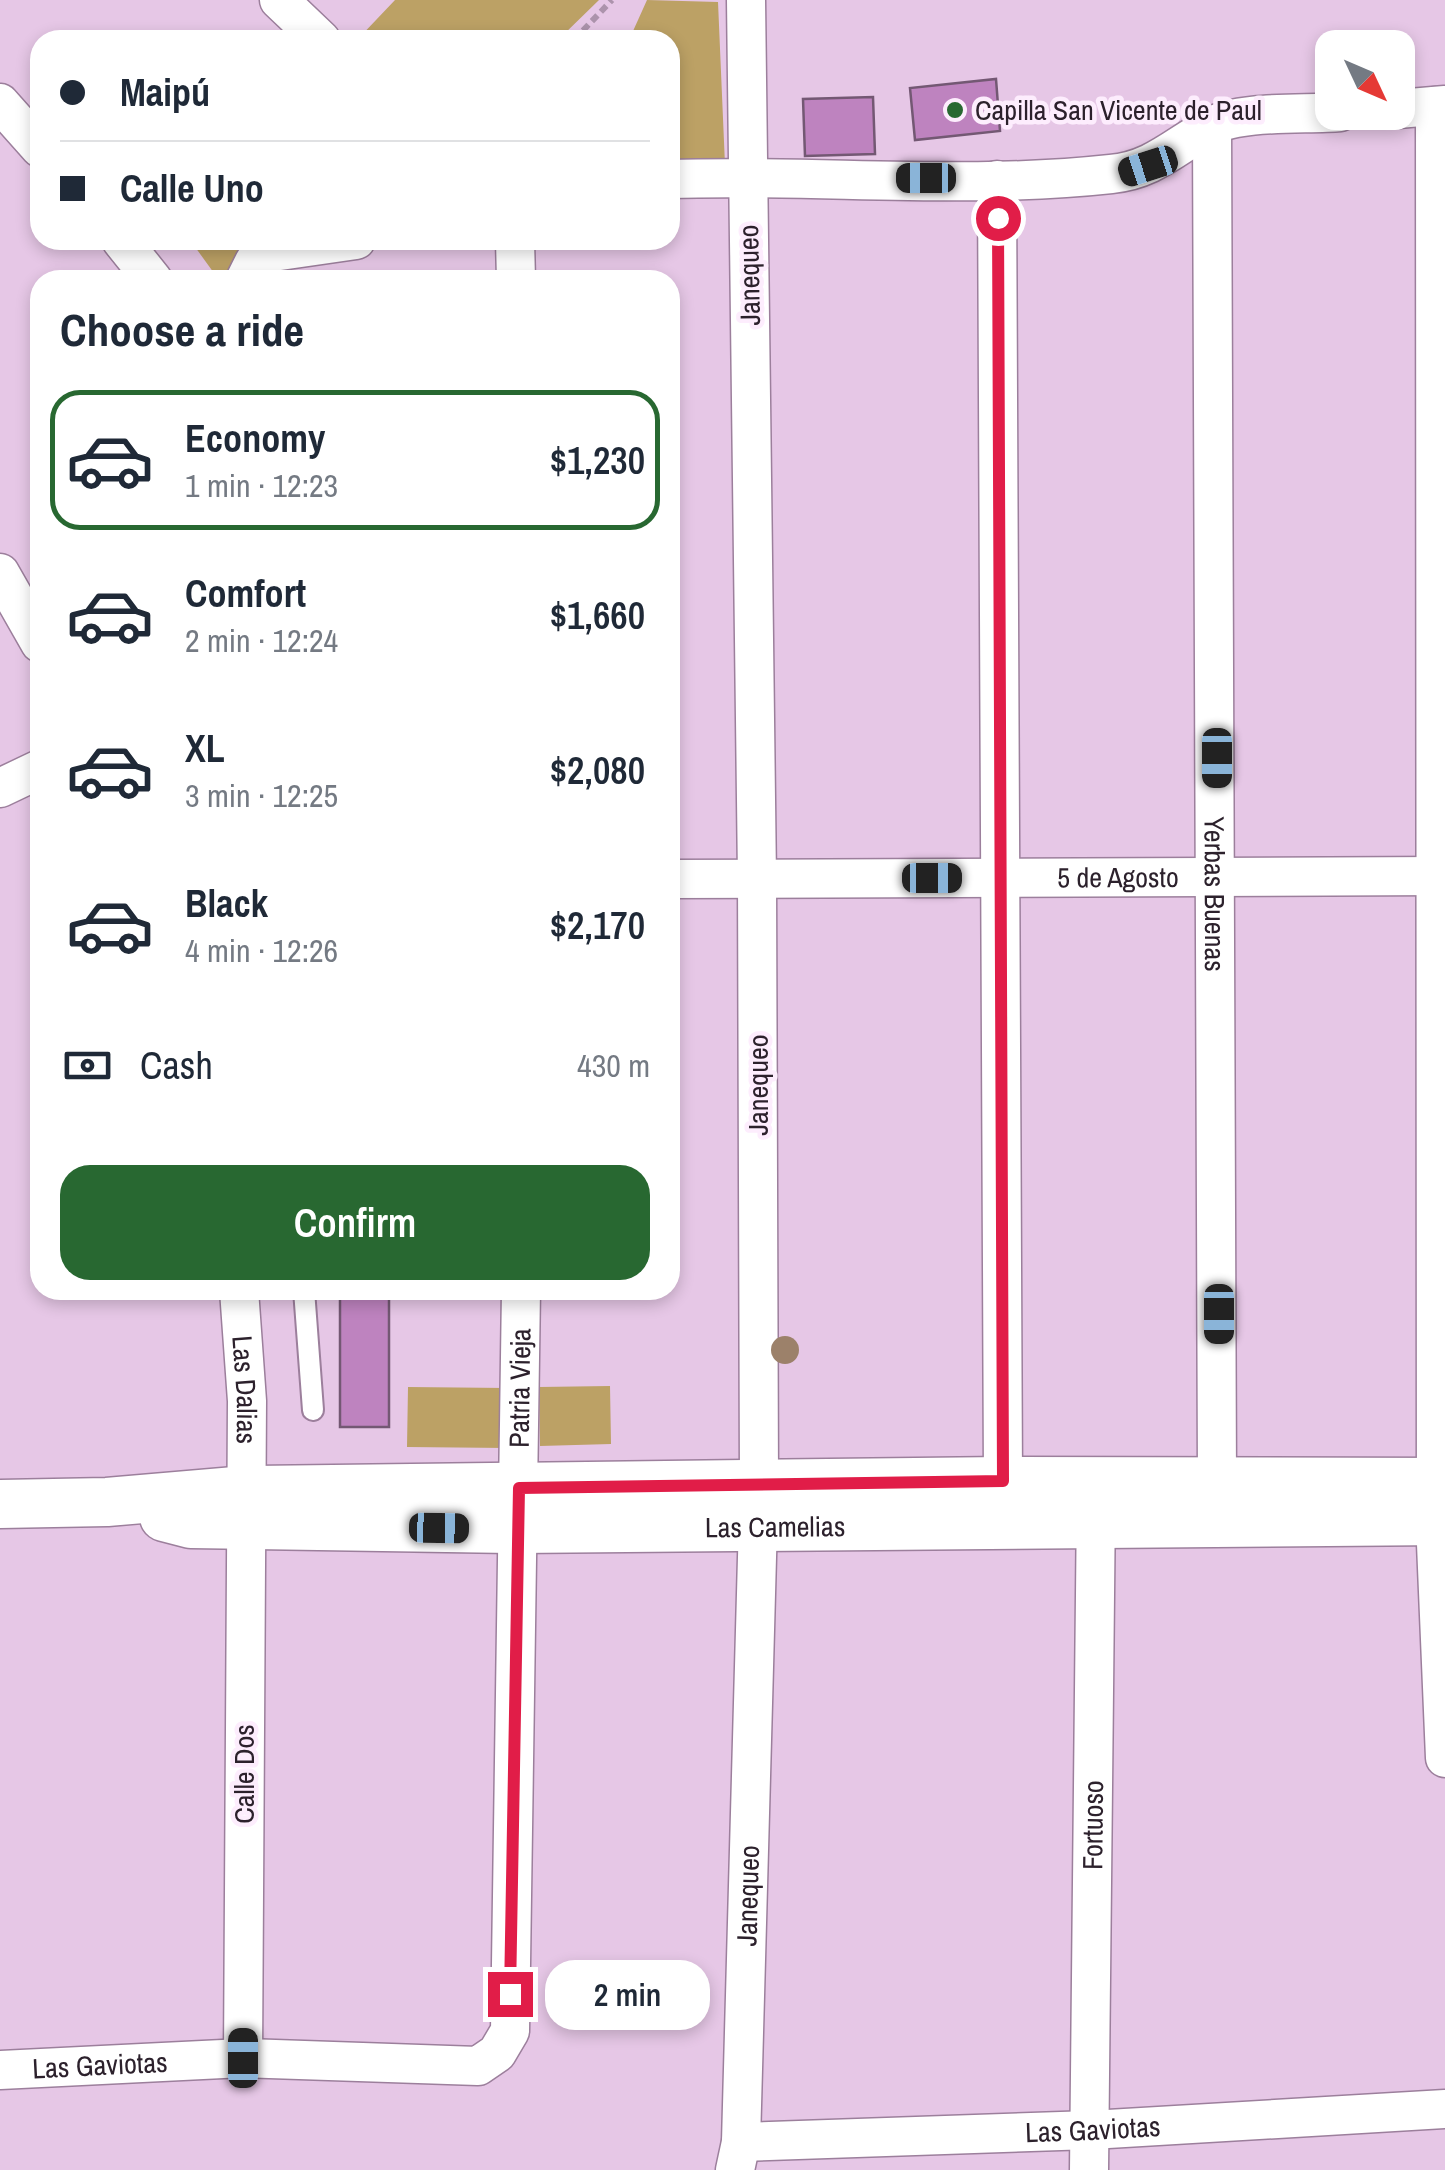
<!DOCTYPE html>
<meta charset="utf-8">
<style>
:root{--surface:#fff;--page:#f2f2f3;--text:#1f2937;--muted:#747a83;--line:#e0e1e3;--accent:#286831}
body{margin:0;font-family:"Archivo Narrow",sans-serif;background:var(--page);color:var(--text);height:100vh;display:flex;flex-direction:column;font-size:38px;white-space:nowrap}
*{box-sizing:border-box;margin:0}
p{font-size:32px;color:var(--muted)}
.icon{flex:none;width:55px;height:55px;fill:none;stroke:currentColor;stroke-width:2;stroke-linecap:round;stroke-linejoin:round}
.map{position:relative;flex:1;overflow:hidden}
.drawer{position:absolute;left:30px;top:270px;width:650px;height:1030px;display:flex;flex-direction:column;background:var(--surface);border-radius:30px;box-shadow:0 5px 15px #0003}
.drawer>*{flex:none}
.guide{position:absolute;left:30px;top:30px;width:650px;height:220px;border-radius:30px;box-shadow:0 5px 15px #0003;display:grid;align-content:center;height:220px;padding:0 30px;background:var(--surface)}
.needle{width:65px;rotate:134deg}
.fabs{position:absolute;left:1315px;top:30px;display:grid;gap:20px}
.fabs a{display:grid;place-items:center;width:100px;height:100px;border-radius:20px;background:var(--surface);box-shadow:0 5px 15px #0003;font-size:50px}
.end{position:absolute;width:45px;height:45px;margin:-22px;border:12px solid #e11d48;background:#fff;box-shadow:0 0 0 5px #fff}
.from{border-radius:50%}
.bubble{position:absolute;height:70px;border-radius:30px;background:var(--surface);box-shadow:0 5px 15px #0003;font-size:32px;font-weight:600;line-height:70px;text-align:center}
.car{position:absolute;width:30px;height:60px;margin:-30px -15px;border-radius:12px;box-shadow:0 0 8px 2px #0007;background:linear-gradient(#222 24%,#8ab4d8 0 40%,#222 0 76%,#8ab4d8 0 86%,#222 0)}
.guide b{display:flex;align-items:center;gap:35px;height:95px;font-size:38px}
.guide b+b{border-top:2px solid var(--line)}
.guide i{width:25px;height:25px;background:var(--text)}
ul{padding:0;list-style:none}
li{display:flex;align-items:center;gap:30px;height:140px;margin:0 20px 15px;padding:0 10px;border:5px solid transparent;border-radius:30px}
li div{flex:1}
li b{display:block;font-size:38px}
li em{font-style:normal;font-weight:600}
li.on{border-color:var(--accent)}
li>.icon{width:90px;height:90px;stroke-width:1.5}
h2{padding:0 30px;font-size:45px;line-height:120px}
.pay{display:flex;align-items:center;gap:25px;height:110px;padding:0 30px;font-size:38px}
.pay p{margin-inline-start:auto}
.button{display:flex;gap:20px;margin-top:auto;padding:20px 30px}
.button a{flex:1;height:115px;border-radius:30px;background:var(--accent);color:#fff;font-size:40px;font-weight:600;line-height:115px;text-align:center}
.map>svg:first-child{display:block}
.green{fill:#bca165}
.building{fill:#be83bf;stroke:#735873;stroke-width:2.5}
.lines{fill:none;stroke-linecap:round;stroke-linejoin:round}
.service-casing{stroke:#9c7f9c;stroke-width:24}
.minor-casing{stroke:#9c7f9c;stroke-width:41}
.tertiary-casing{stroke:#9c7f9c;stroke-width:51}
.path{stroke:#ac93ac;stroke-width:6;stroke-dasharray:8 5;stroke-linecap:butt}
.service{stroke:#fff;stroke-width:20}
.minor{stroke:#fff;stroke-width:38}
.tertiary{stroke:#fff;stroke-width:48}
.tree{fill:#9c816a}
.route{stroke:#e11d48;stroke-width:12}
.poi-dot{fill:#286831;stroke:#fdedfd;stroke-width:4}
.labels{text-anchor:middle;dominant-baseline:central;stroke-width:9;stroke-linejoin:round;paint-order:stroke}
.poi-label{font-size:28px;fill:#2c212c;stroke:#fdedfd;text-anchor:start}
.street-label{font-size:28px;fill:#2c212c;stroke:#fdedfd}
</style>
<div class="map">
<svg width="1445" height="2170" viewBox="0 0 1445 2170">
<rect width="100%" height="100%" fill="#e6c7e6"/>
<path class="green" d="M395 0H599L558 40H357Z
M647 0 718 2 725 165H670V40H629Z
M190 240H280L228 280H219Z
M610 1386 611 1444 540 1446 539 1387Z
M408 1387 507 1388V1448L407 1447Z"/>
<path class="building" d="M996 79 1000 131 915 140 910 88Z
M873 97 875 154 805 156 803 99Z
M340 1290H389V1427H340Z"/>
<g class="lines">
<defs>
<path id="service" d="M304 1290 313 1410"/>
<g id="minor">
<path d="M279 0 321 40"/>
<path d="M0 103 40 148"/>
<path d="M1435 106 1436 1544 1445 1758"/>
<path d="M1398 109 1445 105"/>
<path id="s1" d="M1212 126 1217 1482"/>
<path d="M670 179C816 174 965 190 1111 174 1154 170 1176 145 1212 126 1240 110 1306 115 1340 112"/>
<path d="M997 180 1003 1481"/>
<path d="M121 240 153 280"/>
<path d="M515 240 516 280"/>
<path d="M245 280 254 262 266 253 356 240"/>
<path d="M0 573 40 643"/>
<path d="M0 788 40 769"/>
<path id="s2" d="M670 879 1445 876"/>
<path id="s3" d="M239 1290 247 1401 243 2058"/>
<path id="s4" d="M0 2070 243 2058 478 2066 497 2053 510 2031 521 1290"/>
<path id="s5" d="M741 2142 1091 2130 1445 2109"/>
<path id="s6" d="M735 2170 741 2142 759 1484 757 879 746 0"/>
<path id="s7" d="M1089 2170 1096 1499"/>
</g>
<g id="tertiary">
<path d="M0 1504 107 1502 247 1490 1003 1481 1445 1482"/>
<path id="s8" d="M164 1517 191 1524 517 1529 1445 1521"/>
</g>
</defs>
<use href="#service" class="service-casing"/>
<use href="#minor" class="minor-casing"/>
<use href="#tertiary" class="tertiary-casing"/>
<path class="path" d="M574 40 612 0"/>
<use href="#service" class="service"/>
<use href="#minor" class="minor"/>
<use href="#tertiary" class="tertiary"/>
</g>
<circle class="tree" cx="785" cy="1350" r="14"/>
<g class="lines">
<path class="route" d="M510 1994 519 1488 1003 1481 998 218"/>
</g>
<circle class="poi-dot" cx="955" cy="110" r="10"/>
<g class="labels">
<g class="poi-label">
<text x="975" y="110">Capilla San Vicente de Paul</text>
</g>
<g class="street-label">
<text transform="translate(749 275) rotate(-91)">Janequeo</text>
<text stroke="none"><textPath href="#s2" startOffset="448">5 de Agosto</textPath></text>
<text stroke="none"><textPath href="#s1" startOffset="768">Yerbas Buenas</textPath></text>
<text transform="translate(758 1085) rotate(-90)">Janequeo</text>
<text stroke="none"><textPath href="#s4" startOffset="1170">Patria Vieja</textPath></text>
<text stroke="none"><textPath href="#s3" startOffset="100">Las Dalias</textPath></text>
<text stroke="none"><textPath href="#s8" startOffset="612">Las Camelias</textPath></text>
<text transform="translate(244 1774) rotate(-90)">Calle Dos</text>
<text stroke="none"><textPath href="#s7" startOffset="345">Fortuoso</textPath></text>
<text stroke="none"><textPath href="#s6" startOffset="275">Janequeo</textPath></text>
<text stroke="none"><textPath href="#s4" startOffset="100">Las Gaviotas</textPath></text>
<text stroke="none"><textPath href="#s5" startOffset="352">Las Gaviotas</textPath></text>
</g>
</g>
</svg>
<div class="fabs">
<a><svg class="needle" viewBox="-14 -14 28 28"><path d="M0-13l5 13h-10z" fill="#e53935"/><path d="M0 13l5-13h-10z" fill="#747a83"/></svg></a>
</div>
<i class="end from" style="left:998px;top:218px"></i>
<i class="end" style="left:510px;top:1994px"></i>
<div class="bubble" style="left:545px;top:1960px;width:165px">2 min</div>
<i class="car" style="left:1148px;top:166px;rotate:252deg"></i>
<i class="car" style="left:926px;top:178px;rotate:270deg"></i>
<i class="car" style="left:1217px;top:758px;rotate:180deg"></i>
<i class="car" style="left:932px;top:878px;rotate:90deg"></i>
<i class="car" style="left:1219px;top:1314px;rotate:180deg"></i>
<i class="car" style="left:439px;top:1528px;rotate:91deg"></i>
<i class="car" style="left:243px;top:2058px;rotate:0deg"></i>
<div class="guide">
<b><i class="from"></i>Maipú</b>
<b><i></i>Calle Uno</b>
</div>
<section class="drawer">
<h2>Choose a ride</h2>
<ul>
<li class="on"><svg class="icon" aria-label="car" viewBox="0 0 24 24"><path d="M5 17H2v-5l4-1 3-4h7l3 4 3 1v5h-3M9 17h6M6 11h13"/><circle cx="7" cy="17" r="2"/><circle cx="17" cy="17" r="2"/></svg><div><b>Economy</b><p>1 min · 12:23</p></div><em>$1,230</em></li>
<li><svg class="icon" aria-label="car" viewBox="0 0 24 24"><path d="M5 17H2v-5l4-1 3-4h7l3 4 3 1v5h-3M9 17h6M6 11h13"/><circle cx="7" cy="17" r="2"/><circle cx="17" cy="17" r="2"/></svg><div><b>Comfort</b><p>2 min · 12:24</p></div><em>$1,660</em></li>
<li><svg class="icon" aria-label="car" viewBox="0 0 24 24"><path d="M5 17H2v-5l4-1 3-4h7l3 4 3 1v5h-3M9 17h6M6 11h13"/><circle cx="7" cy="17" r="2"/><circle cx="17" cy="17" r="2"/></svg><div><b>XL</b><p>3 min · 12:25</p></div><em>$2,080</em></li>
<li><svg class="icon" aria-label="car" viewBox="0 0 24 24"><path d="M5 17H2v-5l4-1 3-4h7l3 4 3 1v5h-3M9 17h6M6 11h13"/><circle cx="7" cy="17" r="2"/><circle cx="17" cy="17" r="2"/></svg><div><b>Black</b><p>4 min · 12:26</p></div><em>$2,170</em></li>
</ul>
<div class="pay"><svg class="icon" aria-label="cash" viewBox="0 0 24 24"><path d="M3 7h18v10H3z"/><circle cx="12" cy="12" r="2"/></svg>Cash<p>430 m</p></div>
<div class="button"><a>Confirm</a></div>
</section>
</div>
